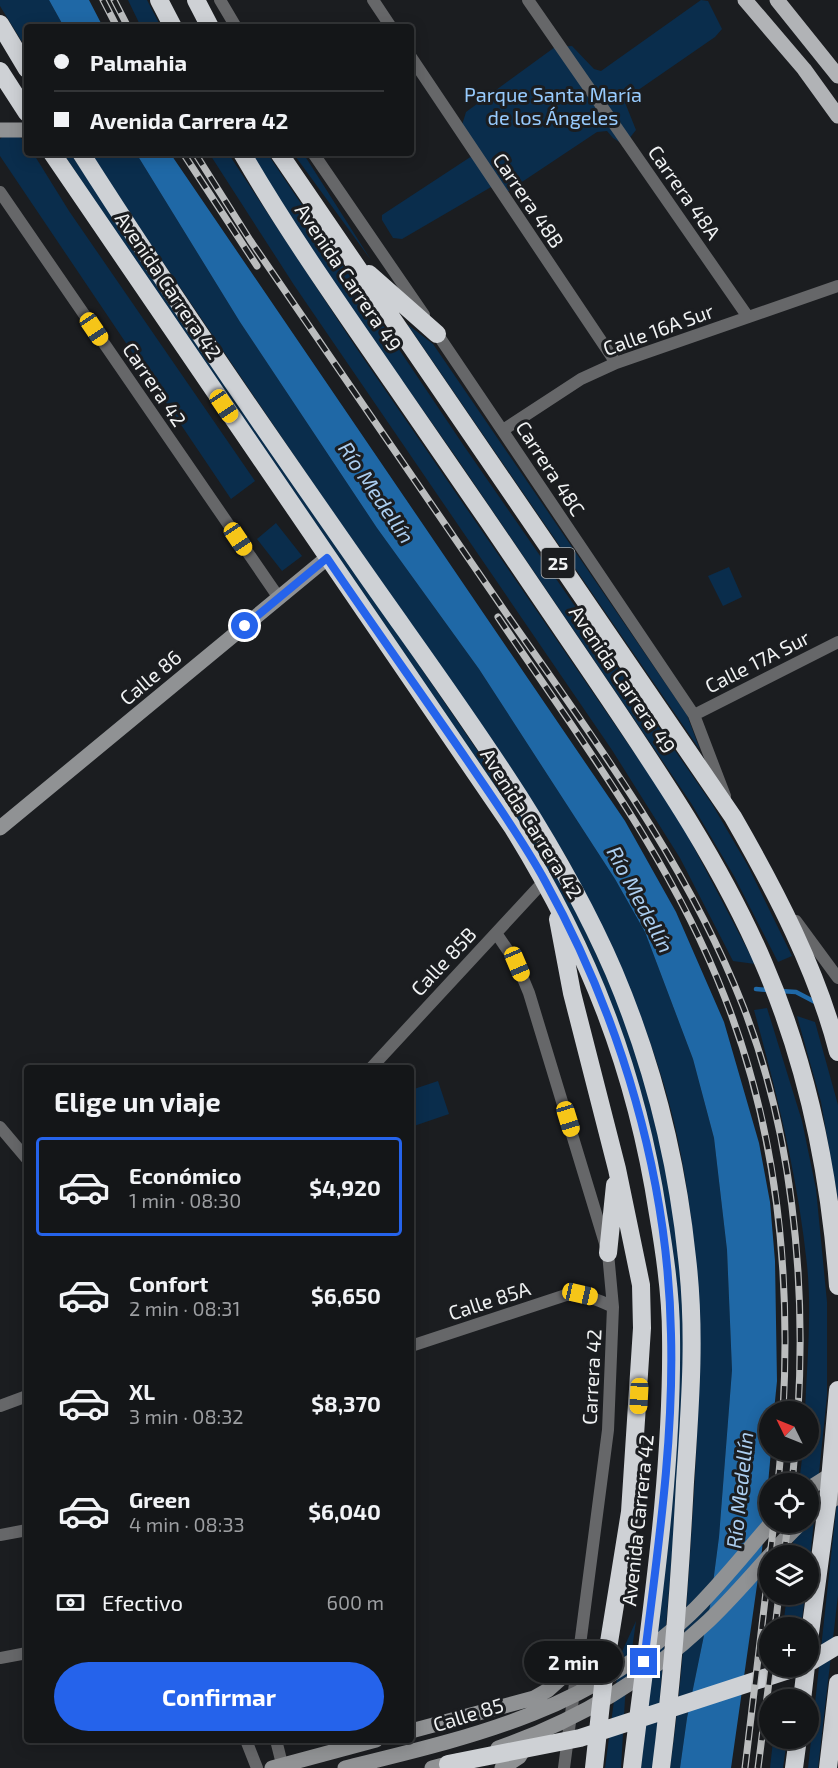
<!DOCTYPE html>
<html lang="es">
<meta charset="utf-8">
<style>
:root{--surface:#141618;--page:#212325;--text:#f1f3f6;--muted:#9d9fa2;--line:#333537;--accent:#2563eb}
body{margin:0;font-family:"Exo 2",sans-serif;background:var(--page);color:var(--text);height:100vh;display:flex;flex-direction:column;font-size:22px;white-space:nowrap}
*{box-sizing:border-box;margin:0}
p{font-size:20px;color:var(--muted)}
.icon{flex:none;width:33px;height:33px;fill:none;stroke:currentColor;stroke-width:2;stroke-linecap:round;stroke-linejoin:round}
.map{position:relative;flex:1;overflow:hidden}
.sheet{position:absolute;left:24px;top:1065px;width:390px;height:678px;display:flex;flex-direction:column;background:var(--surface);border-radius:6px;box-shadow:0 3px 15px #0003,0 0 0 2px var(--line)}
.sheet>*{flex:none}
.hud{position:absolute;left:24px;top:24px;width:390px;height:132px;border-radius:6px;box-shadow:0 3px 15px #0003,0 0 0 2px var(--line);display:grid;align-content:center;height:132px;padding:0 30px;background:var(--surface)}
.needle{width:39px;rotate:313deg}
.tools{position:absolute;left:759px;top:1401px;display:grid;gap:12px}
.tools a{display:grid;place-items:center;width:60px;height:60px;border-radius:50%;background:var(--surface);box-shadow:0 3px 15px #0003,0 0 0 2px var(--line);font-size:30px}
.end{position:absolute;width:27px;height:27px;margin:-14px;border:8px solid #2563eb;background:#fff;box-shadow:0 0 0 3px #fff}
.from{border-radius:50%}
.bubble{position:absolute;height:42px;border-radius:21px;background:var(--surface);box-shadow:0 3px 15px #0003,0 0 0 2px var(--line);font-size:20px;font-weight:700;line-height:42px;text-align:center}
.car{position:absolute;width:18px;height:36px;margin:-18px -9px;border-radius:8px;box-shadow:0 0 4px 2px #0007;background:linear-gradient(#f5c518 24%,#345 0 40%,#f5c518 0 76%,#345 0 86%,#f5c518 0)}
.hud b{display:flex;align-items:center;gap:21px;height:57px;font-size:22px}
.hud b+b{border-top:2px solid var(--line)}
.hud i{width:15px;height:15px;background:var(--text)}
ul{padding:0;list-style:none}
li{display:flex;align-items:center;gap:18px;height:99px;margin:0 12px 9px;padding:0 18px;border:3px solid transparent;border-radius:6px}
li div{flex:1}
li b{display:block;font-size:22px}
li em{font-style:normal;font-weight:700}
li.current{border-color:var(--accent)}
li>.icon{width:54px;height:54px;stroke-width:1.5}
h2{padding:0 30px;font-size:27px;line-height:72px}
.pay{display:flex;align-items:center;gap:15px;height:66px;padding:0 30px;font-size:22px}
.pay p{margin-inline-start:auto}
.action{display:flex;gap:12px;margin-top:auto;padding:12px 30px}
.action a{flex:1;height:69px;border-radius:36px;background:var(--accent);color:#fff;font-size:24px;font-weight:700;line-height:69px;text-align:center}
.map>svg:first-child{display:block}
.green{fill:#0a2d4c}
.water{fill:#1f68a6}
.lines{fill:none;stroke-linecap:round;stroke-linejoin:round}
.stream{stroke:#1f68a6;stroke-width:4.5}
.street{stroke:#666769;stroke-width:12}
.secondary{stroke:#909294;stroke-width:15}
.primary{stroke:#b1b3b6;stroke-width:15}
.highway{stroke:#ced1d5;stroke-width:18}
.rail-casing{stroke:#bbbdbe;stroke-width:7}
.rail{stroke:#1b1d20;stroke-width:4.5;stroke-dasharray:14;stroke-linecap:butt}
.route{stroke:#2563eb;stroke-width:8}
.labels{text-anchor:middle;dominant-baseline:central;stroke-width:6;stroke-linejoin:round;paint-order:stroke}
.shield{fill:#1b1d20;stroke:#b0b2b4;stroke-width:1.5}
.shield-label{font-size:18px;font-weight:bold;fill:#f0f2f3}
.park-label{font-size:20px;fill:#97cbfe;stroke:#1b1d20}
.street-label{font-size:20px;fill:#f0f2f3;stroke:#1b1d20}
.water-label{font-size:21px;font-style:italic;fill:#accef0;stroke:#1b1d20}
</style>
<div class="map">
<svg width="838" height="1768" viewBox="0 0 838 1768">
<rect width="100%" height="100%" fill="#1b1d20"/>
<path class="green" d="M0 0H49L64 27H27V50L0 6Z
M128 0H147L161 27H141Z
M701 0 708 1 722 29 715 37 631 95 626 105 636 130 624 145 613 138 607 131 597 132 507 192 498 183 402 239 393 238 382 220V215L478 152 462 125 466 112 555 47 572 46 594 69 601 71Z
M15 134 25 141 27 153H33L69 211 255 481 231 499 0 156V139L4 135Z
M63 153H70L526 822 569 895 620 1006 645 1084 665 1164 675 1224 684 1313V1413L654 1768H641L678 1361 613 1009 587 945 562 899Z
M89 153H136L240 322 377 528 479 669 615 879 645 932 693 1059 714 1138 727 1250 732 1370 719 1537 710 1606 687 1718 680 1768H670C681 1692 686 1615 691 1539 700 1408 706 1285 681 1155 662 1051 615 952 567 858Z
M209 153H228L357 349 644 767 680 821 755 964 733 961 680 858 612 750 294 285Z
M251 153H267L464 446 712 804 748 866 792 956 778 962 734 876 691 803 456 457 294 227Z
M293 153H303L371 260Z
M407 324 433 344 687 715 700 750Z
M276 523 302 556 282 571 257 539Z
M729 567 742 597 723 606 708 576Z
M767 1008 802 1121 816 1189 827 1302V1396L809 1568 808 1556 792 1555 795 1523 808 1522V1484L799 1483 803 1451 808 1450V1412L805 1411C807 1363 812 1313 807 1265 798 1178 777 1094 754 1010Z
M797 1016 815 1022 838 1105V1201L821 1102Z
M438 1081 449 1114 411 1127V1090Z
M838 1492V1595L818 1768H808Z
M787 1595H805L801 1627H783Z
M636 1621 625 1699 621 1768H605L620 1656Z
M769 1730 770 1738 787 1739 783 1768H770L773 1741 768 1740Z"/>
<path class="water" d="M49 0H89L103 27H64Z
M136 153H170L625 821 676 912 724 1022 759 1143 770 1202 775 1261 777 1381 774 1411 770 1412 771 1451 762 1550 731 1768H680L687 1718 710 1606 719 1537 732 1370 727 1250 714 1138 693 1059 645 932 615 879 479 669 377 528 240 322Z"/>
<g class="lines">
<path class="stream" d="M756 989 768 990
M780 991 796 992 817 1003"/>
<path class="street" d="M220 0 236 27
M373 0 391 27
M528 0 748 317
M411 57 616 363
M313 153 424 315
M0 192 279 598
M434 329 694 715 725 796
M503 430 581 379 616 363 838 286
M694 715 838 642
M796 921 838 978
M496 933 517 964 529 993 608 1253 613 1307 608 1430 564 1768
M371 1068 545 880
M0 1127 27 1159
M411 1346 566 1295C584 1294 597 1299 613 1307
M0 1406 27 1396
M0 1535 27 1530
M0 1658 27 1653
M246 1740 257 1768
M276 1740 283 1768"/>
<path class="secondary" d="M0 130H27
M0 828 327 558
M808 1489 838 1470
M808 1517 838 1496
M411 1731 534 1698 548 1690 577 1664
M498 1748C574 1722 645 1680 704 1625 739 1593 767 1555 802 1522
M272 1768 376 1740
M345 1768C476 1736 590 1710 690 1614 719 1586 745 1553 772 1522
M432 1768 458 1761
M502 1768 519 1757 527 1744"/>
<path class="primary" d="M745 0 804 69 838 116
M777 0 838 76"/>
<path class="highway" d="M159 0 173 27
M196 0 210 27
M0 24 27 69
M0 71 27 113
M52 153 513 828C589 951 636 1070 658 1214 665 1254 671 1295 671 1335 673 1479 649 1625 632 1768
M81 153C172 296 270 437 367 576 456 703 552 829 614 972 652 1062 677 1161 687 1258 696 1333 690 1407 685 1482 680 1578 673 1673 661 1768
M242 153C289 234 343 310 396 387 463 484 529 580 595 678 657 770 720 861 764 964 808 1066 830 1176 838 1286
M279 153 733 817C775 890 817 970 838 1052
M369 274 437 334
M558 919 572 993 617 1169 641 1285 642 1328 630 1512 605 1667 594 1768
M608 1253 615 1185
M808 1648 829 1491 838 1390
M808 1663 838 1645
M802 1700 806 1666
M448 1764 580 1738 801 1666
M794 1768 798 1738
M828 1768 838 1683"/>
<defs>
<path id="rail" d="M103 0 117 27
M114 0 128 27
M183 153 257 266
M195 153 250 240C335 364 421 489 506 613 593 738 687 863 743 1006 792 1131 806 1278 798 1412
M498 617C580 739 672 860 725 998 777 1131 791 1270 783 1412
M778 1484 781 1450
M792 1484 795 1450
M770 1556 774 1522
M784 1556 788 1522
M775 1628 779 1594
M745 1768 770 1558
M758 1768 771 1666"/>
</defs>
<use href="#rail" class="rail-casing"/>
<use href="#rail" class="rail"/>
</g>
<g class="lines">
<path class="route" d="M245 626 327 558C373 626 421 693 467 760 494 800 522 839 545 881 621 1018 668 1177 671 1334 674 1443 657 1554 644 1662"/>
</g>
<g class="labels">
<rect class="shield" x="541.5" y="548" width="33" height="30" rx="4.5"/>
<g class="shield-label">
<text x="558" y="563">25</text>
</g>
<g class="park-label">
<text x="553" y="94">Parque Santa María<tspan x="553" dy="23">de los Ángeles</tspan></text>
</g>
<g class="street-label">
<text transform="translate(685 192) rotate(55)">Carrera 48A</text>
<text transform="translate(529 200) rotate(56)">Carrera 48B</text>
<text transform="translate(349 277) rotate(56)">Avenida Carrera 49</text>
<text transform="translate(169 285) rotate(56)">Avenida Carrera 42</text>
<text transform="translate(658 329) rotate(-20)">Calle 16A Sur</text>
<text transform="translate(155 384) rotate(56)">Carrera 42</text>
<text transform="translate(551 468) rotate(57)">Carrera 48C</text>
<text transform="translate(757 661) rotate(-27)">Calle 17A Sur</text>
<text transform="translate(150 677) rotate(-40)">Calle 86</text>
<text transform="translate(623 679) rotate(56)">Avenida Carrera 49</text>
<text transform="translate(532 823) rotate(58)">Avenida Carrera 42</text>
<text transform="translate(443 961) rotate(-47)">Calle 85B</text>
<text transform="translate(489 1300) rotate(-18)">Calle 85A</text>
<text transform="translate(591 1377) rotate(-87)">Carrera 42</text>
<text transform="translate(637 1520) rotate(-84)">Avenida Carrera 42</text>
<text transform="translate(468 1714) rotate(-17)">Calle 85</text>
</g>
<g class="water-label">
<text transform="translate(377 492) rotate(56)">Río Medellín</text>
<text transform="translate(641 899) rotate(62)">Río Medellín</text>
<text transform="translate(739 1490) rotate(-84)">Río Medellín</text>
</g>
</g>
</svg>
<div class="tools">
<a><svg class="needle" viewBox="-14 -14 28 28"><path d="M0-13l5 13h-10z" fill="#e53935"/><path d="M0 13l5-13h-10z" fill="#9d9fa2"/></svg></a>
<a><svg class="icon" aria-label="locate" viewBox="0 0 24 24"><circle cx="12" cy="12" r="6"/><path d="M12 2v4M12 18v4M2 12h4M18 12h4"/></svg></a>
<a><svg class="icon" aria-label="layers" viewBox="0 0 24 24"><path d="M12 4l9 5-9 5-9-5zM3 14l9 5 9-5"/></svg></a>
<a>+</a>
<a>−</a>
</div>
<i class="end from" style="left:245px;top:626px"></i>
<i class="end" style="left:644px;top:1662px"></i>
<div class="bubble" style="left:524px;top:1641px;width:99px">2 min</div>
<i class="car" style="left:94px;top:329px;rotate:146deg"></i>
<i class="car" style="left:224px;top:406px;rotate:146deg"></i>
<i class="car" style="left:238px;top:539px;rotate:146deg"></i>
<i class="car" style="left:517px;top:964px;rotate:157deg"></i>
<i class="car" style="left:568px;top:1119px;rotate:163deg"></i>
<i class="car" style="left:580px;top:1294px;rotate:103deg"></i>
<i class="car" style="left:639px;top:1396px;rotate:183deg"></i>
<div class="hud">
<b><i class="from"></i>Palmahia</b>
<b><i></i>Avenida Carrera 42</b>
</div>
<section class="sheet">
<h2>Elige un viaje</h2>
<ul>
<li class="current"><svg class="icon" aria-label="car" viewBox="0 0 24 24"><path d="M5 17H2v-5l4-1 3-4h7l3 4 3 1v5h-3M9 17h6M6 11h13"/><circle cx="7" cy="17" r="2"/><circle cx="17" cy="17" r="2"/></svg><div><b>Económico</b><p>1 min · 08:30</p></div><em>$4,920</em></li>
<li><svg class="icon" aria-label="car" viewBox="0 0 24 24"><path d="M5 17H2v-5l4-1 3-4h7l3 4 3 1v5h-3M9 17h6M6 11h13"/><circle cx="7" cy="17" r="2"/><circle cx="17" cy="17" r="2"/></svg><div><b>Confort</b><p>2 min · 08:31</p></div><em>$6,650</em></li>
<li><svg class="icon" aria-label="car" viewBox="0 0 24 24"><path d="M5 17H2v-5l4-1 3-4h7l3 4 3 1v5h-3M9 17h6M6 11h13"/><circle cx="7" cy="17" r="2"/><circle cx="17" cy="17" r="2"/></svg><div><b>XL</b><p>3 min · 08:32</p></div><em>$8,370</em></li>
<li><svg class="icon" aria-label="car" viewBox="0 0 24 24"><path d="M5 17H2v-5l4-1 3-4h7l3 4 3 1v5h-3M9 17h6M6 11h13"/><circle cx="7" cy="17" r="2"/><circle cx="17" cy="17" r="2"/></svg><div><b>Green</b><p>4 min · 08:33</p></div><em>$6,040</em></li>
</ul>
<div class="pay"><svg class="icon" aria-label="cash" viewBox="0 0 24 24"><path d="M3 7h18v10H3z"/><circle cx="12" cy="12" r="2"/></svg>Efectivo<p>600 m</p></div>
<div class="action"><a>Confirmar</a></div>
</section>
</div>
